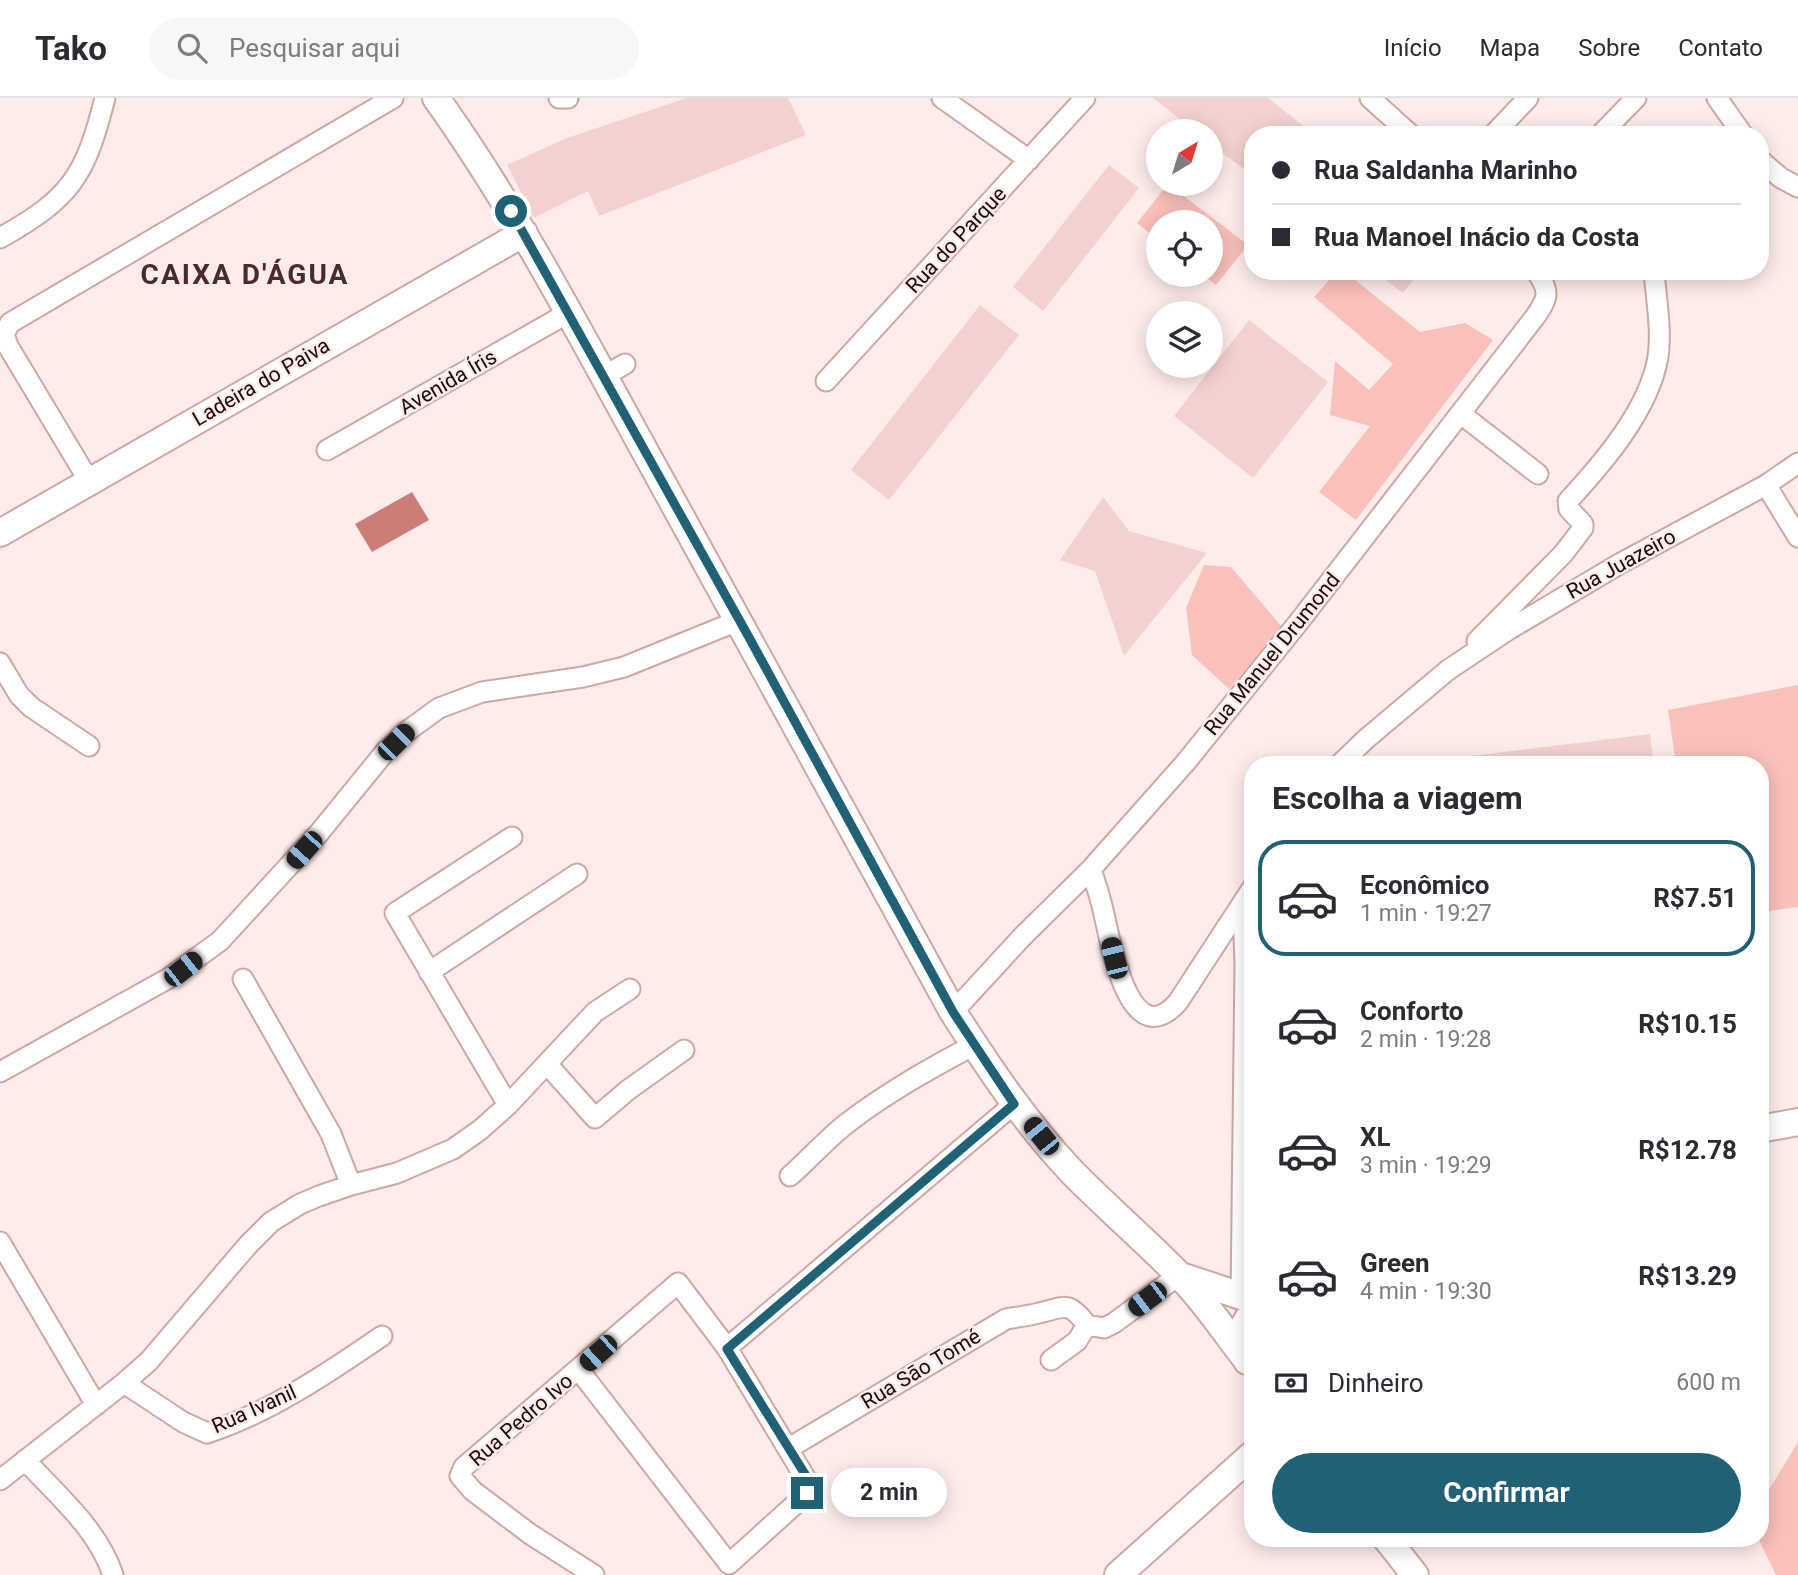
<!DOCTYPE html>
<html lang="pt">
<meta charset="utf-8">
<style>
:root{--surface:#fff;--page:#f7f7f7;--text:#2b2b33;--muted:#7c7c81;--line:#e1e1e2;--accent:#206176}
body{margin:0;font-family:Roboto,sans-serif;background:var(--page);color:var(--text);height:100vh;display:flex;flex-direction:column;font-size:26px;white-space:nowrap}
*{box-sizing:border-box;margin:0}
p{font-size:23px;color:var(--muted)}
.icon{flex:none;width:38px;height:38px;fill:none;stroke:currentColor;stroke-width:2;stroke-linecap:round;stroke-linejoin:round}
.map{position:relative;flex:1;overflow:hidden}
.panel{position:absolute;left:1244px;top:658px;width:525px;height:791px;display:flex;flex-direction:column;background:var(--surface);border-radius:28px;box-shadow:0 4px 18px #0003}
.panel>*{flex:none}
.guide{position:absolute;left:1244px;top:28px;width:525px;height:154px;border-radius:28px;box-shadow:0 4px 18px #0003;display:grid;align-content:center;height:154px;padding:0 28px;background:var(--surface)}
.needle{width:46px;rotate:38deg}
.fabs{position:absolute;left:1146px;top:21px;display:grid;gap:14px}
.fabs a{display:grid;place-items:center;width:77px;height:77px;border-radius:50%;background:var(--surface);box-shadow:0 4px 18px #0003;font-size:35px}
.end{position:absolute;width:32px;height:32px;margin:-16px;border:9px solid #206176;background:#fff;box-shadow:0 0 0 4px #fff}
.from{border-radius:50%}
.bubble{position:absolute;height:49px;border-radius:24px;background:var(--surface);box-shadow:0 4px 18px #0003;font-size:23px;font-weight:700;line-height:49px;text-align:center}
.car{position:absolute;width:21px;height:42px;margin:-21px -10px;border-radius:9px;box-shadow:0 0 5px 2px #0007;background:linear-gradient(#222 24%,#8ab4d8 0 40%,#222 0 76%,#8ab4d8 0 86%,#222 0)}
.guide b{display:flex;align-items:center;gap:24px;height:66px;font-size:26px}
.guide b+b{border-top:2px solid var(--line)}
.guide i{width:18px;height:18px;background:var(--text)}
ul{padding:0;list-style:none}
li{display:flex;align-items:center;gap:21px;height:116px;margin:0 14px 10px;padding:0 14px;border:4px solid transparent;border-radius:28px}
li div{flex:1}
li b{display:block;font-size:26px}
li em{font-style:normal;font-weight:700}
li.on{border-color:var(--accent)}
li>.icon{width:63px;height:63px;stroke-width:1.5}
h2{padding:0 28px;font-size:32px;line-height:84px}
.pay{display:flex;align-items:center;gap:18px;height:77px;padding:0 28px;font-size:26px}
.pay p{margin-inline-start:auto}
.cta{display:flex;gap:14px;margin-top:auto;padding:14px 28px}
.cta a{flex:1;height:80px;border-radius:42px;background:var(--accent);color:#fff;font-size:28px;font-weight:700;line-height:80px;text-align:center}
header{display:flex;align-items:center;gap:42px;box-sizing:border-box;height:98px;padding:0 35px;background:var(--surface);border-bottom:2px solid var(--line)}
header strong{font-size:33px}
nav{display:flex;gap:38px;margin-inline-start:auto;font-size:24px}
.search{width:490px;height:63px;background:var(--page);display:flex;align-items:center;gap:18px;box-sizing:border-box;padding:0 24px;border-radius:38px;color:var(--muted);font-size:26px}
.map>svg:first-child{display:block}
.green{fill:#fac0bb}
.water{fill:#cd7d78}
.building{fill:#f4d1ce}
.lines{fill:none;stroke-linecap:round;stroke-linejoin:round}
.street-casing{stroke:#cfa7a3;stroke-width:23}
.secondary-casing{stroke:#cfa7a3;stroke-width:30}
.street{stroke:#fff;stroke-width:19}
.secondary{stroke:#fff;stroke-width:26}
.route{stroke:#206176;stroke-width:9}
.labels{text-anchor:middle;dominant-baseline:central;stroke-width:5;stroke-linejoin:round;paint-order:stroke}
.street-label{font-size:21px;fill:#190b0a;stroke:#fdecea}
.district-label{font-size:28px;font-weight:bold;letter-spacing:2px;fill:#4b2b29;stroke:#fdecea}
</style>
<header>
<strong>Tako</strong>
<div class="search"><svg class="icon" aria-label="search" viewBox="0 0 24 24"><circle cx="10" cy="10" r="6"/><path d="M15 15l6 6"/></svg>Pesquisar aqui</div>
<nav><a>Início</a><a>Mapa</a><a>Sobre</a><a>Contato</a></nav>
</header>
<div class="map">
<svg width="1798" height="1477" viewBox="0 0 1798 1477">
<rect width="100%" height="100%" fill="#fdecea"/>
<path class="green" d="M1168 86 1248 147 1216 187 1203 177H1211V124H1158V142L1137 125Z
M1337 173H1344L1420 234 1465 225 1493 242 1356 422 1319 394 1370 328 1330 317 1335 263 1369 292 1393 266 1314 199Z
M1204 467 1231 469 1282 529 1229 591 1192 557 1186 510Z
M1798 587V809L1761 814 1760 667H1676L1668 612Z
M1798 1344V1477H1776L1758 1440H1760L1761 1405Z"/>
<path class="water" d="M412 394 429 422 372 454 355 426Z"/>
<path class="building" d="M687 0H788L806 37 599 118 588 93 534 120 507 67 567 40Z
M1153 0H1268L1315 37H1253V78L1211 46V33H1195Z
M1109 67 1139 90 1043 213 1013 189Z
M1374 173H1420L1403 195Z
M980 207 1019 237 889 402 851 372Z
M1249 222 1328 284 1253 380 1174 318Z
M1103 399 1129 433 1207 455 1124 558 1095 473 1060 462Z
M1650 636 1654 667H1472V658Z"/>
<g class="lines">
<defs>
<path id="street" d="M559 0H568
M942 0 1029 62
M1370 0 1411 37
M1717 0 1743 37
M1493 37 1528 0
M1600 37 1636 0
M1760 62 1781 80 1798 89
M0 140C71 100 85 79 105 0
M604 278 625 266
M826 283 1085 0
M1461 316 1538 376
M327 352 568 215
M89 383 8 248 4 236 10 225 393 0
M1766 387 1798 439
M1477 543 1563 456 1583 430V426L1569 411 1568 403C1603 365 1649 312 1658 259 1662 231 1656 201 1654 173
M0 565 19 597 31 609 89 648
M1339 667 1366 641 1448 572 1508 532 1621 465 1766 387 1798 365
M1091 771C1095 784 1100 798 1103 812 1110 841 1129 959 1178 904L1253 789
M429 874 577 776
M243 881 331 1036 351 1087
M953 914 1023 838 1091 771 1186 664 1298 525 1535 219C1549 199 1550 193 1536 173
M547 966 595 1020 628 992 684 952
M0 974 169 880 220 843 319 735 385 654 406 634 439 610 482 594 583 579 624 569 740 522
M508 1007 395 815 512 739
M790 1078C809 1061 826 1042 846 1026 886 995 929 971 974 947
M0 1144 96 1307
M1241 1200 1245 867 1243 804
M1087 1227 1104 1230 1114 1225 1179 1177
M727 1250 1014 1006
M1051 1262 1077 1243 1087 1227
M579 1272 729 1466 802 1400 809 1386 727 1250 678 1185 464 1369 460 1378 473 1393 530 1436 594 1477
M124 1285 183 1324 207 1335C269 1315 328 1275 382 1238
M789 1350 1006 1221C1017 1219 1028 1218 1039 1215 1065 1209 1068 1202 1087 1227
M25 1362C57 1397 98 1431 113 1477
M0 1382 124 1285 149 1263 248 1147 271 1124 300 1106 319 1098 351 1087 397 1075 453 1051 480 1032 508 1007 595 914 630 891"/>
<path id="secondary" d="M436 0C521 119 587 249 658 377 757 556 855 735 953 914 989 970 1025 1024 1071 1073 1106 1109 1144 1141 1179 1177 1204 1202 1224 1233 1246 1261
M0 435 524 135
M1760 1031 1798 1024
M1184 1179 1253 1202
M1247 1263C1238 1246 1239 1229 1253 1215
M1386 1440 1415 1477
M1118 1477 1253 1356"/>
</defs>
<use href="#street" class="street-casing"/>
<use href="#secondary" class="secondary-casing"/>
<use href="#street" class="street"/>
<use href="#secondary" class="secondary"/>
</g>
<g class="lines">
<path class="route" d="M511 113 751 543 953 914 1014 1006 727 1251 808 1381 807 1395"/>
</g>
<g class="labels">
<g class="street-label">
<text transform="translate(956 142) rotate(-47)">Rua do Parque</text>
<text transform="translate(261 284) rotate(-30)">Ladeira do Paiva</text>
<text transform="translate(448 284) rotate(-30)">Avenida Íris</text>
<text transform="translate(1621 466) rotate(-29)">Rua Juazeiro</text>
<text transform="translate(1272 556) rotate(-51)">Rua Manuel Drumond</text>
<text transform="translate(921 1271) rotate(-31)">Rua Sāo Tomé</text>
<text transform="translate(254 1311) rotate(-24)">Rua Ivanil</text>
<text transform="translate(521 1322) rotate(-41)">Rua Pedro Ivo</text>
</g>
<g class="district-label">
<text x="245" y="176">CAIXA D'ÁGUA</text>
</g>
</g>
</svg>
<div class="fabs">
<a><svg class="needle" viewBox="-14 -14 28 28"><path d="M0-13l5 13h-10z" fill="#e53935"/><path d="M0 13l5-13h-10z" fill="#7c7c81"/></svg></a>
<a><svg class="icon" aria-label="locate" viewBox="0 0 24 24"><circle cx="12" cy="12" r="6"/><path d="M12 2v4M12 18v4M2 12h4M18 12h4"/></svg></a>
<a><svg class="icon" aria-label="layers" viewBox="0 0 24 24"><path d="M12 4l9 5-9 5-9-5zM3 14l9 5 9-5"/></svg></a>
</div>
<i class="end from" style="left:511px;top:113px"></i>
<i class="end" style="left:807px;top:1395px"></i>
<div class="bubble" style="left:831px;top:1370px;width:116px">2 min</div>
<i class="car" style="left:396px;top:644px;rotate:45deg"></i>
<i class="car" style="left:304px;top:752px;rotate:222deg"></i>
<i class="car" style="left:1114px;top:860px;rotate:346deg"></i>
<i class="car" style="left:183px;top:871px;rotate:52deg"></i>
<i class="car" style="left:1041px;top:1038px;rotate:321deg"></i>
<i class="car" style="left:1147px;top:1201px;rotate:233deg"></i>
<i class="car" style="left:598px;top:1255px;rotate:228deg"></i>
<div class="guide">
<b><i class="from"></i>Rua Saldanha Marinho</b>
<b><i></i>Rua Manoel Inácio da Costa</b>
</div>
<section class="panel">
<h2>Escolha a viagem</h2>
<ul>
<li class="on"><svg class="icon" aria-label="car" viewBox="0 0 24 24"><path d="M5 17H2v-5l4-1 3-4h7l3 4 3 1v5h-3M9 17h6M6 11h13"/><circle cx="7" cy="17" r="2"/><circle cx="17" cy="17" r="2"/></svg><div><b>Econômico</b><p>1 min · 19:27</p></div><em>R$7.51</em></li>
<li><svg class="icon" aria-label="car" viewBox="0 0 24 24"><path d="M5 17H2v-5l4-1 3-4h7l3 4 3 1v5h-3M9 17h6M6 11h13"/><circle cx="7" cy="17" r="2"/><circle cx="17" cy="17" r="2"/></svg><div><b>Conforto</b><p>2 min · 19:28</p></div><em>R$10.15</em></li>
<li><svg class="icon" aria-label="car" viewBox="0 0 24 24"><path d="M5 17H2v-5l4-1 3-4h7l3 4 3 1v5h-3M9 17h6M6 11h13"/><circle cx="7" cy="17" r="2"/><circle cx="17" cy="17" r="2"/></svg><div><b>XL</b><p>3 min · 19:29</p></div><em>R$12.78</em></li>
<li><svg class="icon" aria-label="car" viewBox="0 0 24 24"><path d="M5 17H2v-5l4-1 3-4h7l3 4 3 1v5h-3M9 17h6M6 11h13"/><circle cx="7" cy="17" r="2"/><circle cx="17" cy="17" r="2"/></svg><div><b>Green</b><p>4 min · 19:30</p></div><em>R$13.29</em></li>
</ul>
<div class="pay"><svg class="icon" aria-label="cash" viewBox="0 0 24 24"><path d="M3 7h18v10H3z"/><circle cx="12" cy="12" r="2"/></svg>Dinheiro<p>600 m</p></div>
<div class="cta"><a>Confirmar</a></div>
</section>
</div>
